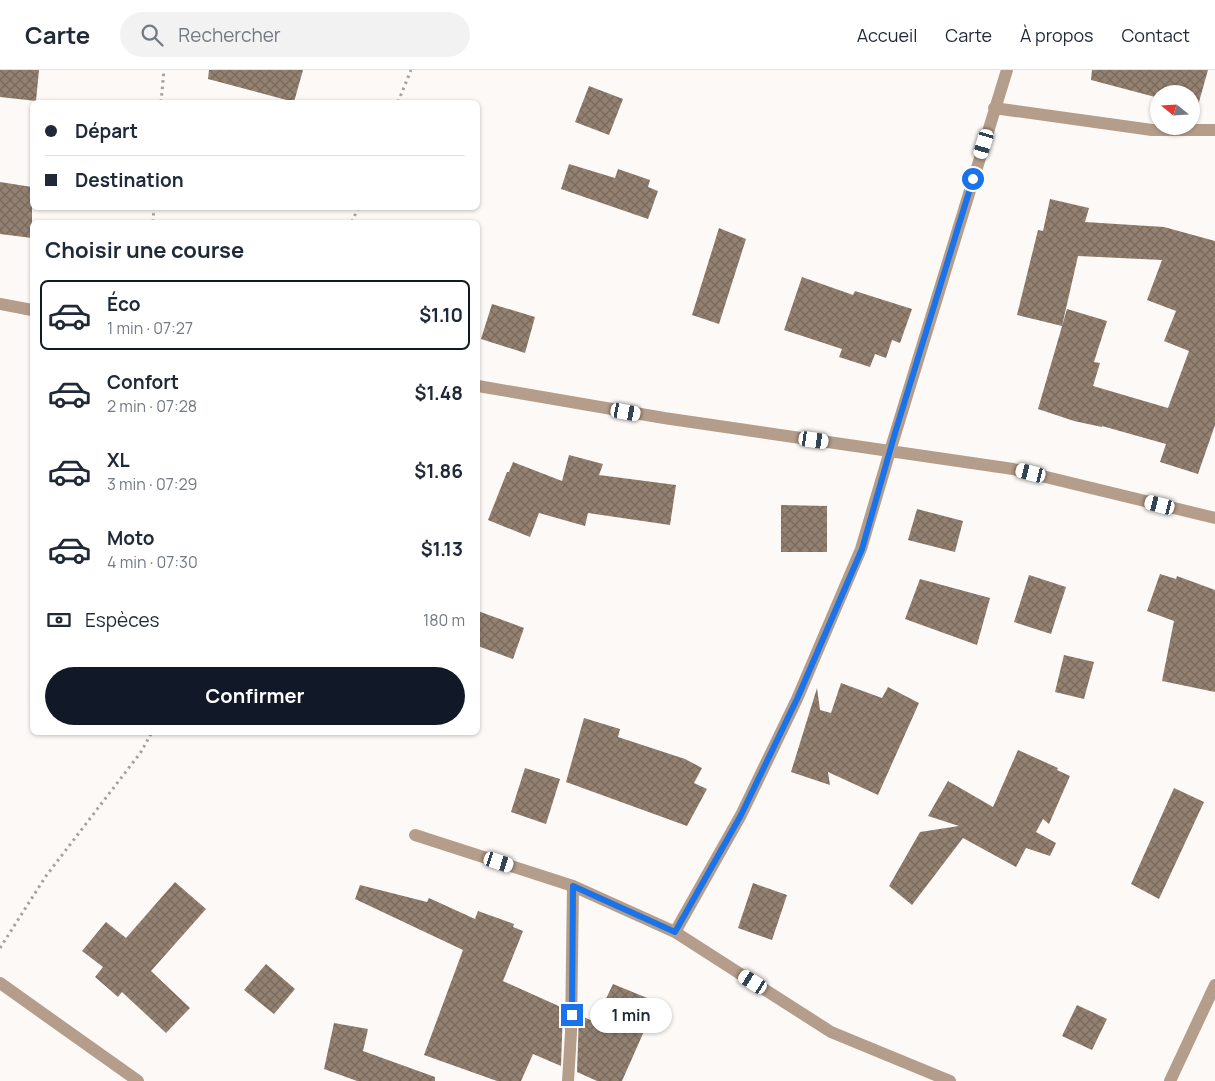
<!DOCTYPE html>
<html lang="fr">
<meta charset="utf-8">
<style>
:root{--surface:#fff;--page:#f2f2f3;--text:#1f2937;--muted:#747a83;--line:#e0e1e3;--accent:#111827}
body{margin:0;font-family:Manrope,sans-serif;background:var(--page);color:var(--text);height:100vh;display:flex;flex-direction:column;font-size:19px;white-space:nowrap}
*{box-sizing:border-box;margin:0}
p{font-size:16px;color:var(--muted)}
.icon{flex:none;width:28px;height:28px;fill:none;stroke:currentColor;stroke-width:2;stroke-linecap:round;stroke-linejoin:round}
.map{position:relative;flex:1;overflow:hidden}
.panel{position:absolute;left:30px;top:150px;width:450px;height:515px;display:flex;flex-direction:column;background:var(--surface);border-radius:8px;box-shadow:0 1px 4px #0004}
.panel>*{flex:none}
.top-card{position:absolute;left:30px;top:30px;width:450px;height:110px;border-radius:8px;box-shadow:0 1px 4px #0004;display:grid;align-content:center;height:110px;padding:0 15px;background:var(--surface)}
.needle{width:32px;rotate:288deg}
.buttons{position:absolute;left:1150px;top:15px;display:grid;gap:10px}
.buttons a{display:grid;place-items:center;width:50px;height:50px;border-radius:50%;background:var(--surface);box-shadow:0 1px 4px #0004;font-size:25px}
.end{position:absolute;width:22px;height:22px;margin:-11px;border:6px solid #1a73e8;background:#fff;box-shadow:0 0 0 2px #fff}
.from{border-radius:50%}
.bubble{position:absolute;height:35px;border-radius:18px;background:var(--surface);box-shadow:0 1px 4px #0004;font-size:16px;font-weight:700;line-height:35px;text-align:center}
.car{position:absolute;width:15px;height:30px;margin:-15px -8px;border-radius:6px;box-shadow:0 0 4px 1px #0007;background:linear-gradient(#fff 24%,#345 0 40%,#fff 0 76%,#345 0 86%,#fff 0)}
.top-card b{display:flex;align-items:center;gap:18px;height:48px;font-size:19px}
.top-card b+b{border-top:1px solid var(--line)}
.top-card i{width:12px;height:12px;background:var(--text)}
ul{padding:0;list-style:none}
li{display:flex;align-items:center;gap:15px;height:70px;margin:0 10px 8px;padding:0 5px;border:2px solid transparent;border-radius:8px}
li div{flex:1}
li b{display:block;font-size:19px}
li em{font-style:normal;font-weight:700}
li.active{border-color:var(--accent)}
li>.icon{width:45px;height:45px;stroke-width:1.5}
h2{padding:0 15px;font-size:22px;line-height:60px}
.pay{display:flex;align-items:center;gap:12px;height:55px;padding:0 15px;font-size:19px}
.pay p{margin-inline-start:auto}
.cta{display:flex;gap:10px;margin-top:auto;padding:10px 15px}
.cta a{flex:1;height:58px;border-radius:30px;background:var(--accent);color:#fff;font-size:20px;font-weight:700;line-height:58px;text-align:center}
header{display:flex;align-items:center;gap:30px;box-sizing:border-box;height:70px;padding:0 25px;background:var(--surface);border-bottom:1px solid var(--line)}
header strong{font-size:24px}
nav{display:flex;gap:28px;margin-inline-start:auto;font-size:18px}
.search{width:350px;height:45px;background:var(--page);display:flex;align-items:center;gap:12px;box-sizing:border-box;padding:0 18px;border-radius:28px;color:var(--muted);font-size:19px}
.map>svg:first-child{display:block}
.building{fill:url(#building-cross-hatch)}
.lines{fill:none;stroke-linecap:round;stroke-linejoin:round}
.path{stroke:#a6a19d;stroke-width:3;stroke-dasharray:2.5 4;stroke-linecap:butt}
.street{stroke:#b49d8a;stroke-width:12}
.route{stroke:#1a73e8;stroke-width:6}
</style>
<header>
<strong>Carte</strong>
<div class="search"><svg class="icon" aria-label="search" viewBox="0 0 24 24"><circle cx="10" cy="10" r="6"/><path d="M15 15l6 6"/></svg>Rechercher</div>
<nav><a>Accueil</a><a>Carte</a><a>À propos</a><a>Contact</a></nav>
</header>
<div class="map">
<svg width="1215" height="1011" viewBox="0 0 1215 1011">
<defs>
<pattern id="building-cross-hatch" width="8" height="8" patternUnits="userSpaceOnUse" patternTransform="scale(1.25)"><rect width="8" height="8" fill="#938172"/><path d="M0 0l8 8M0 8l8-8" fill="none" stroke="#78695c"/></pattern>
</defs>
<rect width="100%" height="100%" fill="#fdf9f6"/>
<path class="building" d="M0 0H39L36 31 0 27Z
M209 0H303L294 32 208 9Z
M1092 0H1208L1197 39 1191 37V24H1159V28L1091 10Z
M589 16 623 29 609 65 575 52Z
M569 94 615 108 618 99 650 110 648 117 658 121 648 149 561 119Z
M0 112 32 117V168L0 164Z
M1050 129 1089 138 1085 152 1164 157 1215 171V355L1198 404 1160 392 1166 374 1102 356V357L1074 351 1038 339 1067 239 1107 251 1094 292 1100 293 1093 316 1168 338 1189 281 1164 271 1176 241 1147 230 1162 190 1078 186 1062 256 1017 245 1038 160 1043 161Z
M719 158 746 169 719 254 692 245Z
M802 207 853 225 855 221 912 239 900 273 892 270 886 288 875 284 870 297 839 287 842 279 784 260Z
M492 234 535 247 525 283 481 269Z
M569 385 603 394 599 405 676 415 670 455 588 443 585 456 539 443 530 467 488 450 507 402H509L513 392 562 411Z
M781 435 827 436V482H781Z
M917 439 963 451 955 482 908 470Z
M1160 504 1176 509 1177 506 1215 520V622L1162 611 1174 551 1147 541Z
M1029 505 1066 517 1051 564 1014 552Z
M920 509 990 528 977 575 905 549Z
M478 541 524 558 513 589 478 576Z
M1064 585 1094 592 1084 629 1055 622Z
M841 613 882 628 888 617 919 633 878 725 828 702 830 715 791 702 817 618 820 640 831 643Z
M584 648 620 659 618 667 685 689 702 698 694 713 707 719 687 756 566 712Z
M1018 680 1058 698 1057 700 1070 706 1049 754 1043 749 1036 762 1056 773 1050 786 1026 778 1016 797 963 768 912 835 889 816 920 762 959 756 928 746 948 711 993 737Z
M525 698 560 709 546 754 511 742Z
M1174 718 1204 732 1159 829 1131 814Z
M175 812 206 839 151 901 190 938 166 963 122 922 118 927 95 907 103 897 82 881 106 852 126 868Z
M753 813 787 825 772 870 738 858Z
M360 815 427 832 429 828 475 849 478 841 514 854 513 857 523 861 503 911 563 938 561 996 533 984 521 1011H497L424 985 463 880 355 829Z
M266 894 295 919 274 944 244 920Z
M613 914 657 932 622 1011H597L577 1002 579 945 595 952Z
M1077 935 1107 949 1092 980 1062 966Z
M334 953 368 959 363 981 435 1007V1011H357L324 999Z"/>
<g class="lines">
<path class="path" d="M161 32 164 0
M398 32 411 0
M153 152 154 138
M352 152 358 138
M0 878 46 806 141 682 152 662"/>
<path class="street" d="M994 38 1152 60H1215
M0 234 32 240
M478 316 664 348 1013 399 1215 448
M415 765 573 816 675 862 831 962 950 1011
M675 862 741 745 797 629 861 479 890 381 1007 0
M0 913 138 1011
M568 1011 571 963 573 816
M1170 1011 1215 915"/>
</g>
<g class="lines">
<path class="route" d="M572 945 573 816 675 862 741 745 797 629 862 479 895 363 973 109"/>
</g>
</svg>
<div class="buttons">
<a><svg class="needle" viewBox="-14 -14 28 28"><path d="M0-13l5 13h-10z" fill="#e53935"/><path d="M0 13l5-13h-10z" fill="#747a83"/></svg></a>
</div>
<i class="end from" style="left:973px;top:109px"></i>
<i class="end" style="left:572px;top:945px"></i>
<div class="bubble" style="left:590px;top:928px;width:82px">1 min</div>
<i class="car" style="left:984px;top:74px;rotate:197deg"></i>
<i class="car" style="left:626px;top:342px;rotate:100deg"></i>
<i class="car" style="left:814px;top:370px;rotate:98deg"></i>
<i class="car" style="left:1031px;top:403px;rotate:284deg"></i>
<i class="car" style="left:1160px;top:435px;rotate:284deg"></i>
<i class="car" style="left:499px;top:792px;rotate:108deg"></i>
<i class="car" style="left:753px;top:912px;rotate:302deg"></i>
<div class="top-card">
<b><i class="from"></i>Départ</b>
<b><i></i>Destination</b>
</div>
<section class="panel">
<h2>Choisir une course</h2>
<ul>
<li class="active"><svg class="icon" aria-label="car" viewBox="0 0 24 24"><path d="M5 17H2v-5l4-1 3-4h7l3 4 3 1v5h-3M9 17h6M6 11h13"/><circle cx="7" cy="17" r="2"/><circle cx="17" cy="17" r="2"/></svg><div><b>Éco</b><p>1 min · 07:27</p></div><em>$1.10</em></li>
<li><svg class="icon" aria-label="car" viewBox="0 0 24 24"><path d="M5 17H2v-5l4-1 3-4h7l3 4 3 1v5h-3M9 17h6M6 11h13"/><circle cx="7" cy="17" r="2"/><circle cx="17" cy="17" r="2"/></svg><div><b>Confort</b><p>2 min · 07:28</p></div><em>$1.48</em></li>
<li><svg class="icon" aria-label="car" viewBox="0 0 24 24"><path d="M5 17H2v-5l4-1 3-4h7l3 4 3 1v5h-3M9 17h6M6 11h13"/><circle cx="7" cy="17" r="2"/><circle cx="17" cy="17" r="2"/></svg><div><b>XL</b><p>3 min · 07:29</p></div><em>$1.86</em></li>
<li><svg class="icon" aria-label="car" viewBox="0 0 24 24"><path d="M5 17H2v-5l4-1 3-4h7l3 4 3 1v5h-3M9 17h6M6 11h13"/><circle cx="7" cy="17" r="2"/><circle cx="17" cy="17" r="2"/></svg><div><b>Moto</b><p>4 min · 07:30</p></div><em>$1.13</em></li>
</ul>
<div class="pay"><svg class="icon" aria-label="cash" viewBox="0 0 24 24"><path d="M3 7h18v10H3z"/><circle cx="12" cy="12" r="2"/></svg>Espèces<p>180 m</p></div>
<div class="cta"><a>Confirmer</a></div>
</section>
</div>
